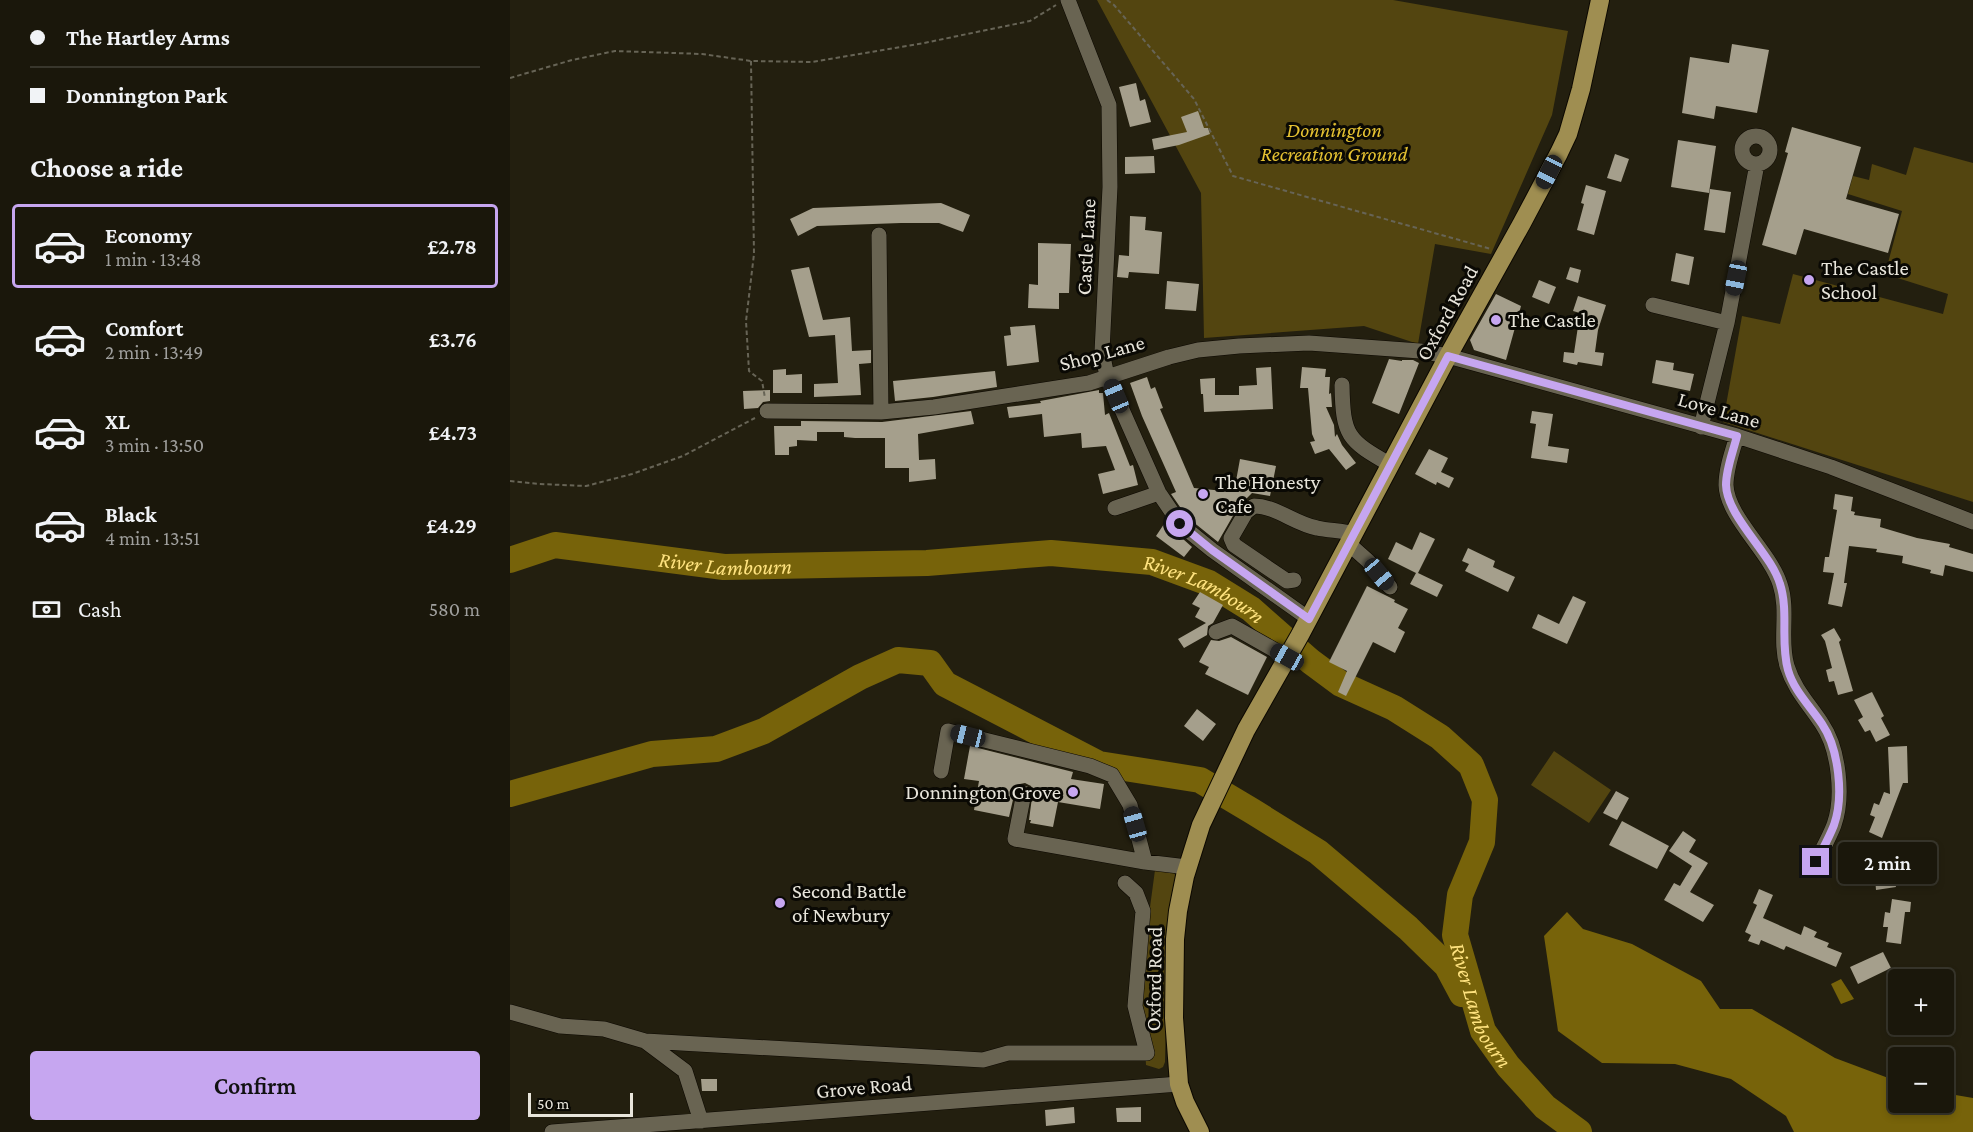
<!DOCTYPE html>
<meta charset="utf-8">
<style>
:root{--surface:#1a170b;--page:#272419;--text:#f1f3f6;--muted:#9f9f9d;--line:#38362c;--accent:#c6a6f0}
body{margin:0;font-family:"Crimson Pro",serif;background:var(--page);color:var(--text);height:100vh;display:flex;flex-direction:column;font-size:22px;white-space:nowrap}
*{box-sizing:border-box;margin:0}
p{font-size:20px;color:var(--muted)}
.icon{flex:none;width:33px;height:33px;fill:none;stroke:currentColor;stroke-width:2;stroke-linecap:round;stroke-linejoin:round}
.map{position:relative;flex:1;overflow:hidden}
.drawer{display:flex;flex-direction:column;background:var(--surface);width:510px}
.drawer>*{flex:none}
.top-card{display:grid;align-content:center;height:132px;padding:0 30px;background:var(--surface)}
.fabs{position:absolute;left:1378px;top:969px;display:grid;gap:12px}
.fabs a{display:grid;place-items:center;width:66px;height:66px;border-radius:6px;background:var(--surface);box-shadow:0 3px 9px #0003,0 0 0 2px var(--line);font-size:30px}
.scale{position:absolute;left:18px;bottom:15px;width:105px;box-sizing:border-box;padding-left:6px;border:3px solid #e8e5db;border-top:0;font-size:16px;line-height:21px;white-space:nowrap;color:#e8e5db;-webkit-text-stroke:4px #0a0904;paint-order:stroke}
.end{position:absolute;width:27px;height:27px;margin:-14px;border:8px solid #c6a6f0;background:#111;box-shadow:0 0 0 3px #111}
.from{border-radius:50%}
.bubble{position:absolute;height:42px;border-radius:6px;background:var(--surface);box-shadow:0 3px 9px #0003,0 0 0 2px var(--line);font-size:20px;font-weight:600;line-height:42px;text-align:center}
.car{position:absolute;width:18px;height:36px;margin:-18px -9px;border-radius:8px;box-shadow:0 0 4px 2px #0007;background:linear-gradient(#222 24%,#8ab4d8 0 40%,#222 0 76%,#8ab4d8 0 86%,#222 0)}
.top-card b{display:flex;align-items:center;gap:21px;height:57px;font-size:22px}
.top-card b+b{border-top:2px solid var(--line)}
.top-card i{width:15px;height:15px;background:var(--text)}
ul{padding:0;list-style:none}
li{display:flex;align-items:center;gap:18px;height:84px;margin:0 12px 9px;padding:0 18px;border:3px solid transparent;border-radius:6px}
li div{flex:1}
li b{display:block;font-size:22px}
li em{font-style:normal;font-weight:600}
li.selected{border-color:var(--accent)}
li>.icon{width:54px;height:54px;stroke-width:1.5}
h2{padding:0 30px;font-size:27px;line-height:72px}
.pay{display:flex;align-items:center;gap:15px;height:66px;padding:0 30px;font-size:22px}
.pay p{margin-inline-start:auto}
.button{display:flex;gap:12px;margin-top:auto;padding:12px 30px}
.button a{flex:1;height:69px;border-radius:6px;background:var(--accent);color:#111;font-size:24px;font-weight:600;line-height:69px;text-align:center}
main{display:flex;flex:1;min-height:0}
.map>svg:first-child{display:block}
.green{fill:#534510}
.water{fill:#77630a}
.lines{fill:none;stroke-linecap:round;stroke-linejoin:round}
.river{stroke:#77630a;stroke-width:26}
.building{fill:#a59f8c}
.minor-casing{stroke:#0c0800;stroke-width:16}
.major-casing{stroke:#0c0800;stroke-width:20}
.path{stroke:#676456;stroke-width:2;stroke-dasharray:4.5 3;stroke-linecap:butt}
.minor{stroke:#696452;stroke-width:15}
.major{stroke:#9f8e51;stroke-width:18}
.route{stroke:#c6a6f0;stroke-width:8}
.poi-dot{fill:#c6a6f0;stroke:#0a0904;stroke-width:2}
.labels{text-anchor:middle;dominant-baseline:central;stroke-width:6;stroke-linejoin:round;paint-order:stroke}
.park-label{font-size:21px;font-style:italic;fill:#e5c232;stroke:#0a0904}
.street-label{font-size:21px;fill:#e8e5db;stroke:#0a0904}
.poi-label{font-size:21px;fill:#e8e5db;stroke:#0a0904;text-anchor:start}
.water-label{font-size:22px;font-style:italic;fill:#ffe37f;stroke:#0a0904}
</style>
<main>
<section class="drawer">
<div class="top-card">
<b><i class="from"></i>The Hartley Arms</b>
<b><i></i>Donnington Park</b>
</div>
<h2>Choose a ride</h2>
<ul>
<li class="selected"><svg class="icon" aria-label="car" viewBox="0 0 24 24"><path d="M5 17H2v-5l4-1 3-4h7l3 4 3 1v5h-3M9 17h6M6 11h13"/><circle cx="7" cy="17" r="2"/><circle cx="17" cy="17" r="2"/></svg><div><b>Economy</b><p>1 min · 13:48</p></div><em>£2.78</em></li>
<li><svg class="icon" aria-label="car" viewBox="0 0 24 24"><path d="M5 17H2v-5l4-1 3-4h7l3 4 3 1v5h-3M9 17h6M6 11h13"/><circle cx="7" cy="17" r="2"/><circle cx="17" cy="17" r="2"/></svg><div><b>Comfort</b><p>2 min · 13:49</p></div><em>£3.76</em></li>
<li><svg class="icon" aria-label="car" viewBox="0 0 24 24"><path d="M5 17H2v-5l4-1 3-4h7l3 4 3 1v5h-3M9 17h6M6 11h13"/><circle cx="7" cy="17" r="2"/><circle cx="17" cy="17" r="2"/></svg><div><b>XL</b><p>3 min · 13:50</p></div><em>£4.73</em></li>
<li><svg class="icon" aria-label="car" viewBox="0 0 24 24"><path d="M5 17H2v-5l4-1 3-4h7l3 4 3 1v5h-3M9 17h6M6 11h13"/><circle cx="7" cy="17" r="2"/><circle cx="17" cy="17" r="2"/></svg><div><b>Black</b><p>4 min · 13:51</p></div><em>£4.29</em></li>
</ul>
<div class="pay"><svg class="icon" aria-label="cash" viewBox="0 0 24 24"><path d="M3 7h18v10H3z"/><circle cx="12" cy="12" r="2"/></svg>Cash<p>580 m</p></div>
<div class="button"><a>Confirm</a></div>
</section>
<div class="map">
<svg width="1463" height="1132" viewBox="0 0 1463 1132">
<rect width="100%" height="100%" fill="#231f0f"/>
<path class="green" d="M587 0H883L1058 31 1042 115 981 254 925 244 908 344 854 326 694 338 691 193Z
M1404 147 1463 163V502L1213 422 1232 316 1270 324 1283 274 1433 314 1438 294 1375 274 1392 211 1338 194 1343 176 1359 180 1362 164 1396 175Z
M1044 751 1101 790 1079 823 1021 785Z
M645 870 663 872 668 878 657 962 655 1062 653 1067 649 1069 636 1065 631 974Z"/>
<path class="water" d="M1057 912 1073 929 1122 944 1191 981 1210 1009H1242L1325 1058 1389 1082V1102H1434V1093L1463 1098V1132H1284L1276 1116 1221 1079 1165 1064 1092 1063 1048 1031 1034 936Z
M1331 979 1344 999 1331 1004 1321 984Z"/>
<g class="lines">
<g class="river">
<path id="s1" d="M0 560 45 545 214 567 417 563 541 553 642 562 699 583 741 609 800 661 831 684 884 708 930 737 961 765 975 800 972 842 950 895 945 935 973 1031 998 1066 1035 1107 1069 1132"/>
<path d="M0 794 142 754 206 749 254 731 350 677 388 660 420 663 435 684 589 764 690 780 742 811 808 852 898 928 937 966 952 994"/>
</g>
</g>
<path class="building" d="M1222 44 1259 50 1247 113 1206 106 1204 119 1172 113 1180 57 1219 63Z
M626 83 630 101 635 99 641 122 620 127 609 87Z
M688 111 694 128H698L700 134 669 145 644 150 642 139 677 132 671 117Z
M1282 127 1351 147 1336 199 1389 214 1378 253 1294 229 1286 255 1252 245 1278 153 1275 152Z
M1168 140 1206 146 1199 193 1161 187Z
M1105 154 1119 159 1111 182 1097 178Z
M644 156 645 173 615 174V157Z
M1076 185 1096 191 1084 235 1067 230 1074 204 1071 203Z
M1200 189 1221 192 1215 233 1194 230Z
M431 203 460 215 453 232 429 223H391L307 226 288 236 280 219 303 208Z
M620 216 636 217 635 230 652 232 649 274 619 272 618 278 607 277 609 255 619 256Z
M528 243 561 244 559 293H549V309L518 308 519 284 528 285Z
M1166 253 1184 257 1179 285 1161 281Z
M299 267 313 320 340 317 342 351 361 350V363L349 364 351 395 304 397V384L328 383 325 335 299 337 281 270Z
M1060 267 1071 270 1068 283 1056 279Z
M1029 280 1046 287 1039 304 1022 297Z
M657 281 689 284 686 311 655 309Z
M986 294 1011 306 996 360 964 350 960 340Z
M1068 296 1096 305 1088 330 1085 352 1094 353 1092 366 1068 362 1067 365 1053 362 1054 352 1064 353 1070 313 1063 311Z
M525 325 529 362 497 366 494 336 501 335 500 327Z
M879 359 892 361V360H903L909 363 889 414 862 403Z
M1146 360 1164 363 1163 370 1184 374 1180 391 1142 383Z
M761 367 763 409 694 412 693 394H691L690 379 705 378V395H729V386L747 385 746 368Z
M792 367 816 369 815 377H820L819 394 821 393 822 407H816L824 425 825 437 827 434 832 445 846 463 836 470 819 449 805 454 800 442 805 441 802 434 798 388H790Z
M276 369V375L292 374V393H263V370Z
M485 371 487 387 423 397 385 401 383 381Z
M637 377 641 389 645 387 653 408 650 409 684 488 724 492 730 459 766 466 760 496 742 493 728 507 708 542 677 517 661 494 666 492 632 416 620 383Z
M260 390V401L253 402 248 408 234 409 233 391Z
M589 390V393H593L595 415 599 413 620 466 623 465 628 485 593 494 588 474 605 470 596 446 572 448 571 433 534 437 532 414 499 418 497 407 531 403 530 401 541 399Z
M461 411 464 424 408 434 409 460 425 459 426 479 399 482V468H375V438H345L334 437V432H307V441L287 440V446L279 447V455H265L264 426H291V421L372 422Z
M1022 411 1043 414 1038 446 1059 449 1057 463 1021 458 1026 424 1020 423Z
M919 449 938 458 931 472 944 478 939 488 927 482 926 485 905 474Z
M1325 494 1343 497 1341 511 1345 512 1344 515 1371 519 1370 527 1407 538 1440 544 1439 547 1463 554V572L1435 565 1433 576 1420 573 1421 570 1392 563 1393 556 1366 552 1367 549 1339 546 1334 583H1337L1332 607 1318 604 1324 573 1313 572 1315 557H1319L1327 510 1323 509Z
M656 521 664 531 682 547 674 557 646 536Z
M910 532 925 539 908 573 933 585 927 597 900 584 906 573 878 559 886 542 902 550Z
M958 548 985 561 983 567 1005 577 998 592 955 571 959 564 952 561Z
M857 586 885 600 884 602 898 609 888 628 895 632 885 653 863 642 836 696 828 692 837 671 819 662Z
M690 592 713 605 703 623 698 626 697 635 674 648 668 639 696 623 685 617 690 608 682 604Z
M1063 596 1076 602 1057 644 1022 628 1028 614 1049 624Z
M1324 628 1331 640 1329 642 1343 691 1328 695 1324 681 1319 682 1316 670 1322 668 1315 641 1311 635Z
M721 637 757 657 738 695 695 674 699 667 689 662 701 640 709 641Z
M1362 692 1374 716 1371 718 1380 735 1366 742 1360 730 1355 732 1348 720 1353 717 1344 700Z
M687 709 706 724 693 741 674 726Z
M460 746 563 772 561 779 594 784 590 809 548 802 543 827 520 823 521 820H519L523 790 521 786 515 783 510 784 505 791 499 817 464 810 469 781 454 779Z
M1397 746 1398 783H1393L1372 838 1359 832 1365 817 1360 815 1364 803 1369 805 1374 792 1380 794 1378 747Z
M1106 791 1119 798 1107 820 1093 813Z
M1112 821 1159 846 1147 869 1099 845Z
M1173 831 1186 840 1179 852 1198 863 1180 892 1204 905 1193 922 1154 900 1164 883 1170 886 1182 866 1159 851Z
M1389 848 1393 877 1384 879 1386 887 1366 890 1363 852Z
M1249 889 1263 895 1253 918 1291 935 1294 926 1307 932 1304 937 1319 943 1317 947 1332 953 1326 967 1276 946 1274 950 1251 940 1249 945 1238 941 1241 935 1235 932 1247 905 1243 903Z
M1382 899 1401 902 1400 912H1395L1391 944 1376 942 1378 927H1373L1375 912 1380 913Z
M1373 952 1381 968 1348 984 1340 967Z
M191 1079H207V1091H192Z
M564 1107 565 1123 536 1126 535 1110Z
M631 1107V1122H607L606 1108Z"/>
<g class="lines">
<defs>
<path id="minor" d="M558 0 599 105 600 187 592 352 597 376 649 493 670 524 702 550 799 619
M1232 150a14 14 0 1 1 28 0a14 14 0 1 1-28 0Z
M369 235 371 412
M1143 305 1217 323
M832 385C833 436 837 440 881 465
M257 411 371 412 424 407 579 383 659 357 688 350 729 346 799 343 910 351 938 356 1227 436 1321 467 1463 522
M1191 427 1217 323 1247 164
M1227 436C1222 452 1216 469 1216 485 1217 517 1260 552 1270 584 1279 611 1269 640 1277 666 1284 689 1299 704 1312 724 1329 749 1334 797 1324 825 1319 838 1312 850 1306 862
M605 508 649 493
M839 544 858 561 880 587
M784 580 777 581 724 545 721 538 736 512 744 506C766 506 785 524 807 528 820 531 832 530 844 534
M706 632 722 626 777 657
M431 771 438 731 580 766 602 775 620 805 635 862
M514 793 505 839 635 862 677 867
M0 1012 50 1026 94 1029 135 1041 175 1071 191 1121
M135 1041 473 1060 498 1053H637L625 1006 633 911 626 893 615 883
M42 1132 669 1084"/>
<path id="major" d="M690 1132 675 1102 669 1084 664 1018 665 939 668 911 675 876 691 825 736 730 790 635 938 356 1012 223 1049 153 1058 134 1071 89 1090 0"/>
</defs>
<use href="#minor" class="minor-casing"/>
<use href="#major" class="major-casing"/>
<path class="path" d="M597 0 604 5 684 99 723 176 981 249
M241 61 244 254 236 321 239 371 252 381 255 398
M0 78 62 60 105 51 192 54 241 61 302 62 414 43 520 21 546 5
M0 481 29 484 76 486 122 474 173 456 245 418"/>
<use href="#minor" class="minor"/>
<use href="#major" class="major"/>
</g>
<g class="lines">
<path class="route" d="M670 524 702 550 799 619 938 356 1227 436C1223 452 1216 469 1216 485 1217 517 1261 553 1270 584 1279 612 1270 642 1278 670 1284 691 1300 706 1312 724 1329 749 1334 797 1324 825 1319 838 1312 850 1306 862"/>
</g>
<g class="poi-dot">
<circle cx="1299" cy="280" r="6"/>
<circle cx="986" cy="320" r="6"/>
<circle cx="693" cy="494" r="6"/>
<circle cx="563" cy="792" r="6"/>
<circle cx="270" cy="903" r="6"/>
</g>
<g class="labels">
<g class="park-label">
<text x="824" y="130">Donnington<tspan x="824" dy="24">Recreation Ground</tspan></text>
</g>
<g class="street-label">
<text transform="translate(576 247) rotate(-87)">Castle Lane</text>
<text transform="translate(937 313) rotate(-61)">Oxford Road</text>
<text transform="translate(592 353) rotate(-15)">Shop Lane</text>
<text transform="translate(1209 410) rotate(16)">Love Lane</text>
<text transform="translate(644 979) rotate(-89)">Oxford Road</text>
<text transform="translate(354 1087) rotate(-5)">Grove Road</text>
</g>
<g class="poi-label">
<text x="1311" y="268">The Castle<tspan x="1311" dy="24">School</tspan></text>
<text x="998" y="320">The Castle</text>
<text x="705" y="482">The Honesty<tspan x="705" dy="24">Cafe</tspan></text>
<text x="551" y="792" text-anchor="end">Donnington Grove</text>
<text x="282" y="891">Second Battle<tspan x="282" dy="24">of Newbury</tspan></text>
</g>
<g class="water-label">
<text stroke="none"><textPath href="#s1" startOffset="219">River Lambourn</textPath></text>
<text stroke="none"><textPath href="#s1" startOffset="705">River Lambourn</textPath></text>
<text stroke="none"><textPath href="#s1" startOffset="1281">River Lambourn</textPath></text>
</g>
</g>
</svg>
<div class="fabs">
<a>+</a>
<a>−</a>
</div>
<div class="scale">50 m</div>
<i class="end from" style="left:670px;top:524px"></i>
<i class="end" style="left:1306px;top:862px"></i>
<div class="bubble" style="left:1328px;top:842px;width:99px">2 min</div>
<i class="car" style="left:1039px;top:172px;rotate:207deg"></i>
<i class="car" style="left:1226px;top:278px;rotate:191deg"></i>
<i class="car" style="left:606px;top:396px;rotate:337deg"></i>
<i class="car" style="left:869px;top:574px;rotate:140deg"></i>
<i class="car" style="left:777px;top:657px;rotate:299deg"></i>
<i class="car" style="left:458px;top:736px;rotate:284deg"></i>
<i class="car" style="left:625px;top:824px;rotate:344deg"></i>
</div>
</main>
